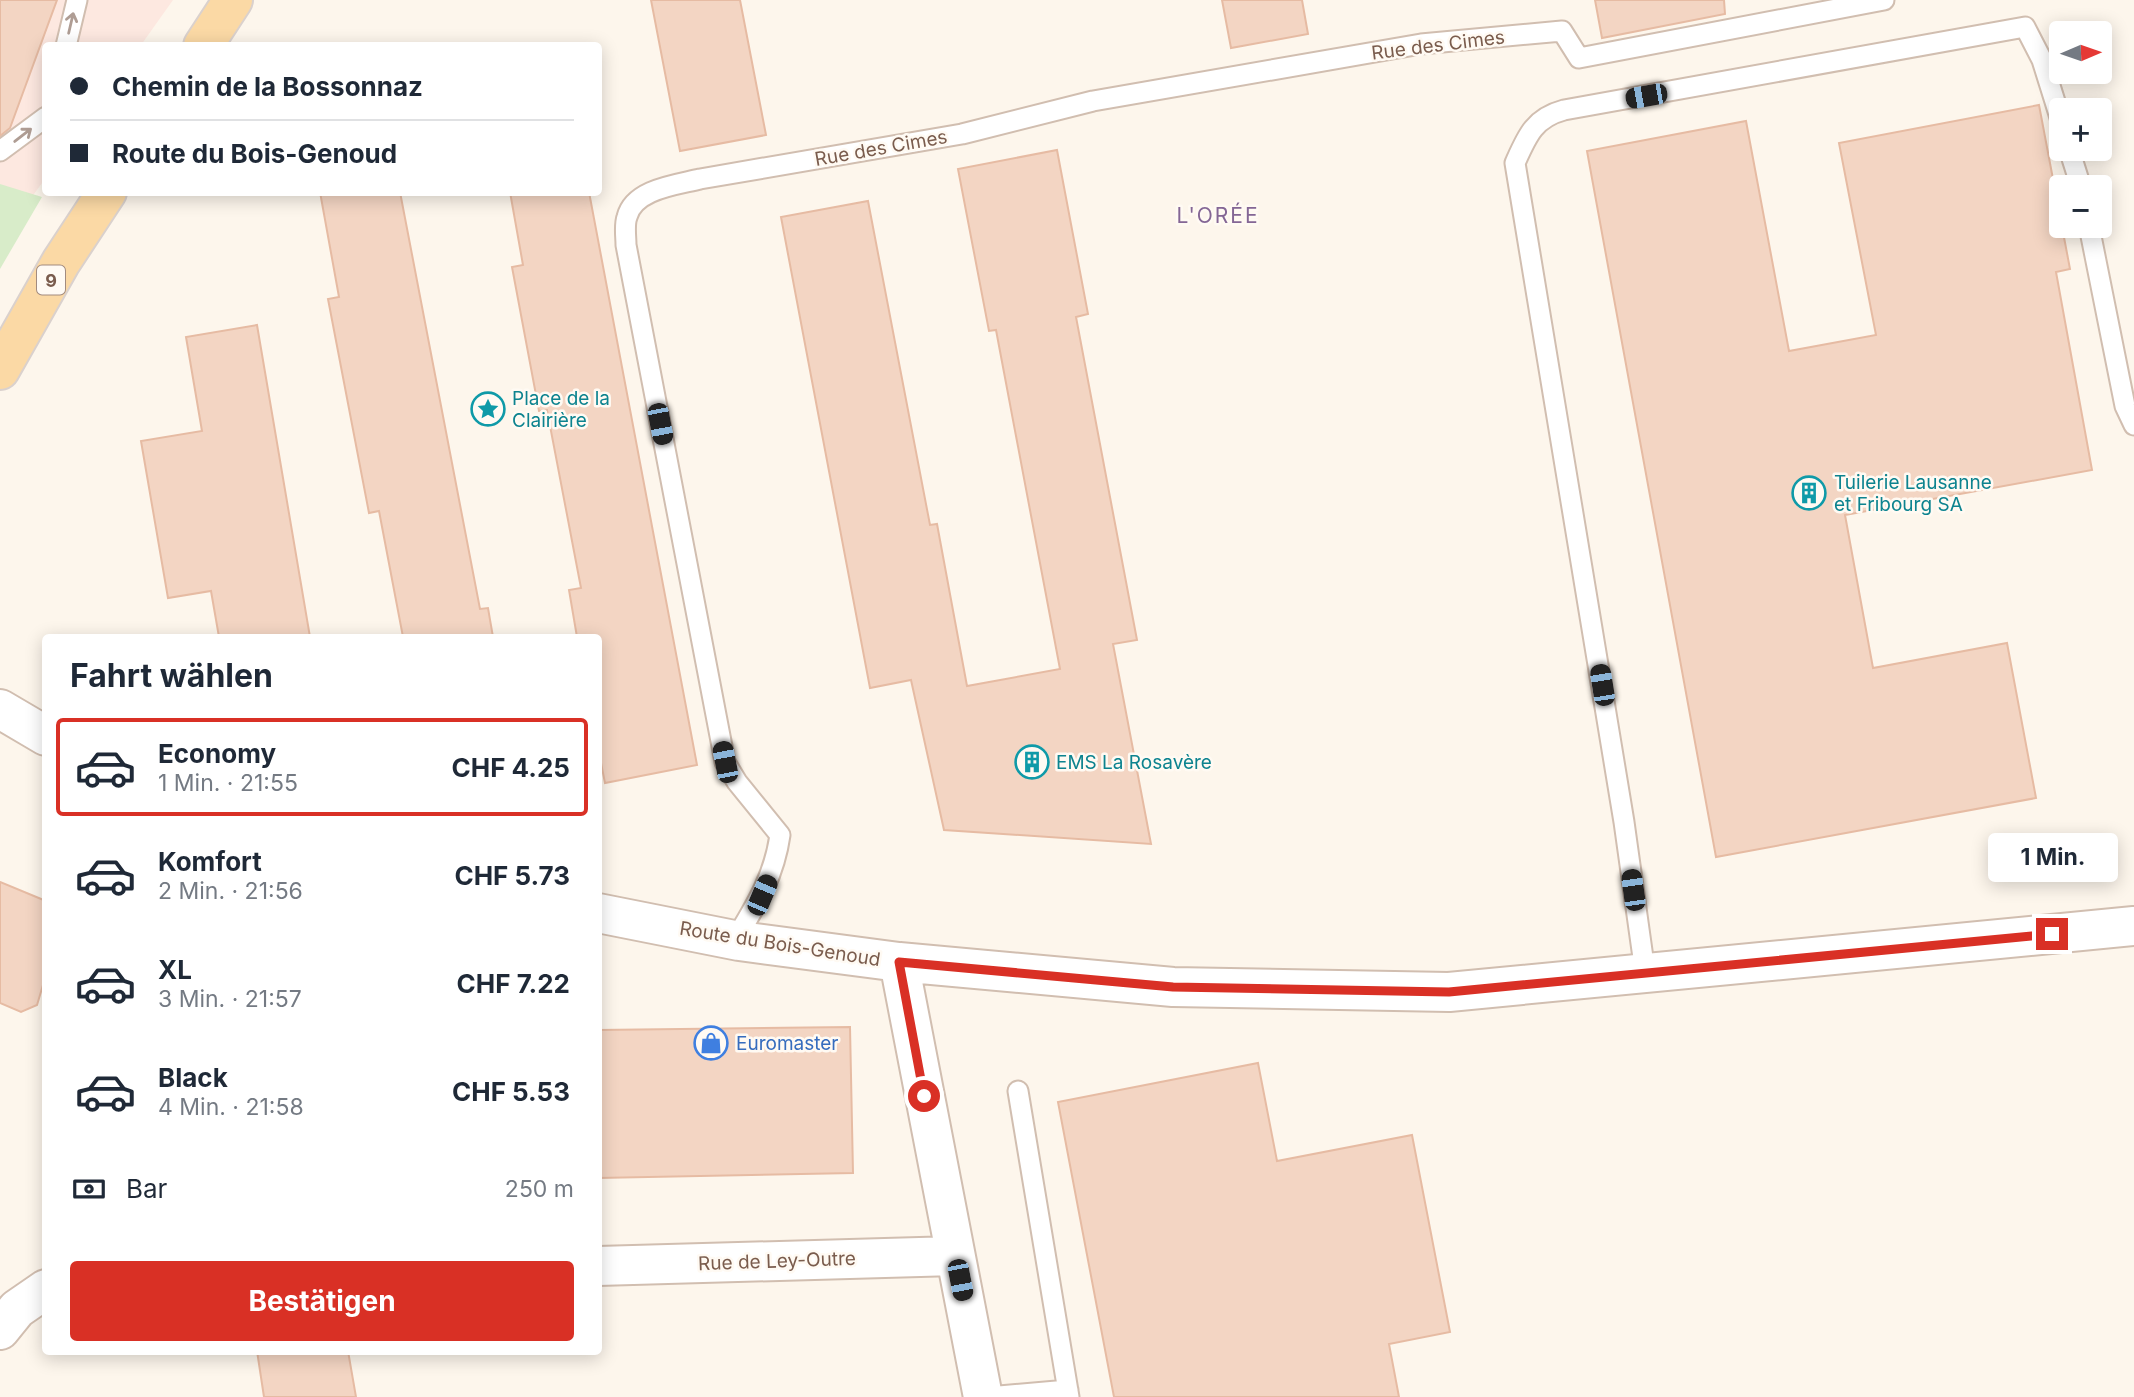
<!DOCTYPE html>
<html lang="de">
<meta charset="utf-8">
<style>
:root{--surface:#fff;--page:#f6f6f7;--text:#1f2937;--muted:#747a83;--line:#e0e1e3;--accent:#d93025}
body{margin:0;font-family:Inter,sans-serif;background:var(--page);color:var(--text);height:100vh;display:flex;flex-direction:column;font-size:26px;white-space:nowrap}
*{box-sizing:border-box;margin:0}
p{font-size:23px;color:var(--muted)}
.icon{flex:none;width:38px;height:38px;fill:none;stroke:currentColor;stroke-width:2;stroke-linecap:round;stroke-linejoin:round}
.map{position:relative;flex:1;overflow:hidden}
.details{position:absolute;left:42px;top:634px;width:560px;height:721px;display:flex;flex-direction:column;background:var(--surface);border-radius:7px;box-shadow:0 4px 18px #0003}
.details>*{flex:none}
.hud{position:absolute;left:42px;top:42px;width:560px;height:154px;border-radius:7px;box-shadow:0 4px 18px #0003;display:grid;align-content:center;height:154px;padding:0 28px;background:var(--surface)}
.needle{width:46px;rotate:88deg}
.buttons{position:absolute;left:2049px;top:21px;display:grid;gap:14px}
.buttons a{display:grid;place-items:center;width:63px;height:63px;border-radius:7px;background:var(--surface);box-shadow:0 4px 18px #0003;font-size:35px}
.end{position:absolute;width:32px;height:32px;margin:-16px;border:9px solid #d93025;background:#fff;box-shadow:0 0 0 4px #fff}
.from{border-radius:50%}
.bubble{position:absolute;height:49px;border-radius:7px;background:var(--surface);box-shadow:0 4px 18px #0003;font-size:23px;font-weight:700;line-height:49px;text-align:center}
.car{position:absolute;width:21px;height:42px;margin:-21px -10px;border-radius:9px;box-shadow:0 0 5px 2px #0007;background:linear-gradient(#222 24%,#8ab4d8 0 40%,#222 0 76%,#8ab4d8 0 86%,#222 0)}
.hud b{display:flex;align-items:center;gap:24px;height:66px;font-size:26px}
.hud b+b{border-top:2px solid var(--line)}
.hud i{width:18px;height:18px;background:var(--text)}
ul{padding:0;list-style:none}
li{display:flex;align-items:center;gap:21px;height:98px;margin:0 14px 10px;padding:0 14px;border:4px solid transparent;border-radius:7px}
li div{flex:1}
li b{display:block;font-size:26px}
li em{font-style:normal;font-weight:700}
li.selected{border-color:var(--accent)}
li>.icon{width:63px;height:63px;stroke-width:1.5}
h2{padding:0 28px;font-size:32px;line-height:84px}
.pay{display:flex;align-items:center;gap:18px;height:77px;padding:0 28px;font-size:26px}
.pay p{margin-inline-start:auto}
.cta{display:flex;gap:14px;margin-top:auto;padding:14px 28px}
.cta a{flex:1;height:80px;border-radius:7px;background:var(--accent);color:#fff;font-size:28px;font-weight:700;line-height:80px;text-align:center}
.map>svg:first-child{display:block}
.commercial{fill:#fde8e0}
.green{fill:#d8ecc9}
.building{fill:#f3d5c3;stroke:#e6bba3;stroke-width:2}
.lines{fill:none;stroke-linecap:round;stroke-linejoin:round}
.service-casing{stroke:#d1beb0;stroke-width:23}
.minor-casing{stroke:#d1beb0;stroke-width:42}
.primary-casing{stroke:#dad1cd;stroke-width:42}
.service{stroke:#fff;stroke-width:19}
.minor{stroke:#fff;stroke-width:38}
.primary{stroke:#fbd9a5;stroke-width:38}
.oneway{stroke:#af9d94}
.route{stroke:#d93025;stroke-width:9}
.labels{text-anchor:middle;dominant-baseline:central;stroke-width:5;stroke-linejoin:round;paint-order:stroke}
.shield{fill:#fffaf3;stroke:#a28b7f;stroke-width:2}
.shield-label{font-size:18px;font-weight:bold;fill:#7a5c4d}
.street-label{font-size:19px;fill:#7a5c4d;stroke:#fffaf3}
.culture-label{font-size:19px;fill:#0d838f;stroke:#fffaf3;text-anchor:start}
.shop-label{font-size:19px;fill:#366cbe;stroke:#fffaf3;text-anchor:start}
.neighbourhood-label{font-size:21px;letter-spacing:2px;fill:#846695;stroke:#fffaf3}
</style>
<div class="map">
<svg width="2134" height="1397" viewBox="0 0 2134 1397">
<rect width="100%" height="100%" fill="#fdf6ec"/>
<path class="commercial" d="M0 0H173L141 45 46 46 45 179 0 240Z"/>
<path class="green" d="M0 184 42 197 0 269Z"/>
<path class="building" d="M0 0H57L10 128 0 136Z
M651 0H740L766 135 680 151Z
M1222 0H1302L1308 34 1231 48Z
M1595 0H1724L1725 14 1602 38Z
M2039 105 2070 269 2056 272 2092 470 1845 515 1873 668 2007 643 2036 798 1716 857 1587 151 1746 121 1789 351 1876 335 1839 143Z
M1057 150 1088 314 1076 317 1137 640 1113 644 1151 844 944 830 911 680 870 688 781 217 868 201 930 525 937 524 967 686 1060 669 996 330 989 331 958 169Z
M320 192H400L480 609 488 608 493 637H403L379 511 369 513 328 299 339 297Z
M510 192H589L697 765 605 783 598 748V637H577L569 590 581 588 547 410 539 411 512 267 523 265Z
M257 325 310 637H219L211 591 168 598 141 441 202 431 186 337Z
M0 882 46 901V949L43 956 46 975 37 1005 21 1012 0 1003Z
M850 1027 853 1173 598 1178V1030Z
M1258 1063 1277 1161 1412 1135 1450 1332 1389 1344 1399 1397H1114L1058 1102Z
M257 1351H348L356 1397H264Z"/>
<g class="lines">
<defs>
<path id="service" d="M66 46 77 0
M2069 149 2081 187
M0 151 46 117
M2089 226 2125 406 2134 425
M735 940C756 905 774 877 780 835L737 782 725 762 626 245C626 236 624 225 627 217 634 189 676 185 700 179L962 134 1093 101 1421 44 1562 31 1579 58 1884 0
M1645 972 1624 822 1515 163C1527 136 1534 118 1564 110L2025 27 2042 60 2062 124
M1018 1091 1069 1397
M988 1397 1068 1390"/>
<path id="minor" d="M0 709 46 736
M598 913 739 941 899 962 1173 987 1449 992 2134 926
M899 962 983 1397
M598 1266 955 1256
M0 1330 17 1309 46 1289"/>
<path id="primary" d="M203 46 233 0
M0 370 61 262 107 192"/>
</defs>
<use href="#service" class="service-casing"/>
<use href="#minor" class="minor-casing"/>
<use href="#primary" class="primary-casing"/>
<use href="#service" class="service"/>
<use href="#minor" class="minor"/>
<use href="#primary" class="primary"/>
</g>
<defs><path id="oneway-shaft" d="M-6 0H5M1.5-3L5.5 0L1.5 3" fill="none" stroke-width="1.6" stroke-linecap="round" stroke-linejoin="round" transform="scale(1.75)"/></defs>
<g class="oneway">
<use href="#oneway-shaft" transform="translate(71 23) rotate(-77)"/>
<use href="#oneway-shaft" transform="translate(23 135) rotate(-38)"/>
</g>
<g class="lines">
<path class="route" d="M924 1096 899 962 1173 987 1449 992 2052 934"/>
</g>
<defs>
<symbol id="sight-ring" viewBox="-11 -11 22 22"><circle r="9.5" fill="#fffaf3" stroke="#0f9aa8" stroke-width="1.5"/><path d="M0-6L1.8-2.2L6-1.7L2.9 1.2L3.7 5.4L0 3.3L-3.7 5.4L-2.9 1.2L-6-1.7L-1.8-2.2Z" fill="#0f9aa8"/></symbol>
<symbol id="building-ring" viewBox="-11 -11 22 22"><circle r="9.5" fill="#fffaf3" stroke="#0f9aa8" stroke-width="1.5"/><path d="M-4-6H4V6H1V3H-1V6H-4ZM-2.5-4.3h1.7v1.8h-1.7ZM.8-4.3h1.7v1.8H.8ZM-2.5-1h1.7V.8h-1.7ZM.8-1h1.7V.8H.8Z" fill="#0f9aa8"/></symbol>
<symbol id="shop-ring" viewBox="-11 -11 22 22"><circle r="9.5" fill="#fffaf3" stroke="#3f7fe0" stroke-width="1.5"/><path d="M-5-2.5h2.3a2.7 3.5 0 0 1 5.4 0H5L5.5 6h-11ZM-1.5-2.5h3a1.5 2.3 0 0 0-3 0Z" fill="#3f7fe0"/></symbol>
</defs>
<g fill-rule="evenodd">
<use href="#sight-ring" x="469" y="390" width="38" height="38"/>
<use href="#building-ring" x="1790" y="474" width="38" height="38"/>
<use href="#building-ring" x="1013" y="743" width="38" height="38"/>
<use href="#shop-ring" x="692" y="1024" width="38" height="38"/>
</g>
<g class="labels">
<rect class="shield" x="37" y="265.5" width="28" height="29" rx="5"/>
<g class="shield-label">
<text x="51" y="280">9</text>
</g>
<g class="street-label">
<text transform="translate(1438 45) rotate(-7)">Rue des Cimes</text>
<text transform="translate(881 148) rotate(-10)">Rue des Cimes</text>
<text transform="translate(780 944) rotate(9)">Route du Bois-Genoud</text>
<text transform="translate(777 1261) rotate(-2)">Rue de Ley-Outre</text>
</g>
<g class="culture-label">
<text x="512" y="398">Place de la<tspan x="512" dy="22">Clairière</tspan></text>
<text x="1834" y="482">Tuilerie Lausanne<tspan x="1834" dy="22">et Fribourg SA</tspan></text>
<text x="1056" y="762">EMS La Rosavère</text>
</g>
<g class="shop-label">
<text x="736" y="1043">Euromaster</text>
</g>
<g class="neighbourhood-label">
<text x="1218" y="215">L'ORÉE</text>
</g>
</g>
</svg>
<div class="buttons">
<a><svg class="needle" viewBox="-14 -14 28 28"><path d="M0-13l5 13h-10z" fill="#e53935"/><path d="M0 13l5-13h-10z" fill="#747a83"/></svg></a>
<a>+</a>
<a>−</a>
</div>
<i class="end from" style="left:924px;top:1096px"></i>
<i class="end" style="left:2052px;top:934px"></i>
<div class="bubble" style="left:1988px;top:833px;width:130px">1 Min.</div>
<i class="car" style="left:1646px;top:96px;rotate:260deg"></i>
<i class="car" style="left:660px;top:424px;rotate:169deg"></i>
<i class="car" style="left:1602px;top:685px;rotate:351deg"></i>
<i class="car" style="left:725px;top:762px;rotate:349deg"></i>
<i class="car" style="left:1633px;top:890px;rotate:352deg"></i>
<i class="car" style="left:762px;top:895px;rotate:23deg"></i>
<i class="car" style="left:960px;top:1280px;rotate:169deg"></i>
<div class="hud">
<b><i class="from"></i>Chemin de la Bossonnaz</b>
<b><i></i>Route du Bois-Genoud</b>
</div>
<section class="details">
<h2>Fahrt wählen</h2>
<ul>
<li class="selected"><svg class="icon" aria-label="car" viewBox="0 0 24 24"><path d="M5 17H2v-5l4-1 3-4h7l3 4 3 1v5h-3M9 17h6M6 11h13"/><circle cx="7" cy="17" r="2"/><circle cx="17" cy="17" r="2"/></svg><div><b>Economy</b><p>1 Min. · 21:55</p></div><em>CHF 4.25</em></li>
<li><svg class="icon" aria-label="car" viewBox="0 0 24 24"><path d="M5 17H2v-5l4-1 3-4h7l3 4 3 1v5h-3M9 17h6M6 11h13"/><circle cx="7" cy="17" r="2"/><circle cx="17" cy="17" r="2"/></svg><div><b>Komfort</b><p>2 Min. · 21:56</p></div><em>CHF 5.73</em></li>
<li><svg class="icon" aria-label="car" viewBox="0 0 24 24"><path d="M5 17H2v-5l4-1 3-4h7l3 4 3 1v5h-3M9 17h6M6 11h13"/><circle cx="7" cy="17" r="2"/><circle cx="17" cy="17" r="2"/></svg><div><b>XL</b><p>3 Min. · 21:57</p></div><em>CHF 7.22</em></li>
<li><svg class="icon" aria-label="car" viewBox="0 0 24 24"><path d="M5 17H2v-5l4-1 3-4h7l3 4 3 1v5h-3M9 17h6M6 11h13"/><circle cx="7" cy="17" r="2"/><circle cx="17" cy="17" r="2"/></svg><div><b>Black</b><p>4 Min. · 21:58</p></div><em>CHF 5.53</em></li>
</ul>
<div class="pay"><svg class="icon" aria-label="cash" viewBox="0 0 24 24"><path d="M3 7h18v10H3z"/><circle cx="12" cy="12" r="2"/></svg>Bar<p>250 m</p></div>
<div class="cta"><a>Bestätigen</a></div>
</section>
</div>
